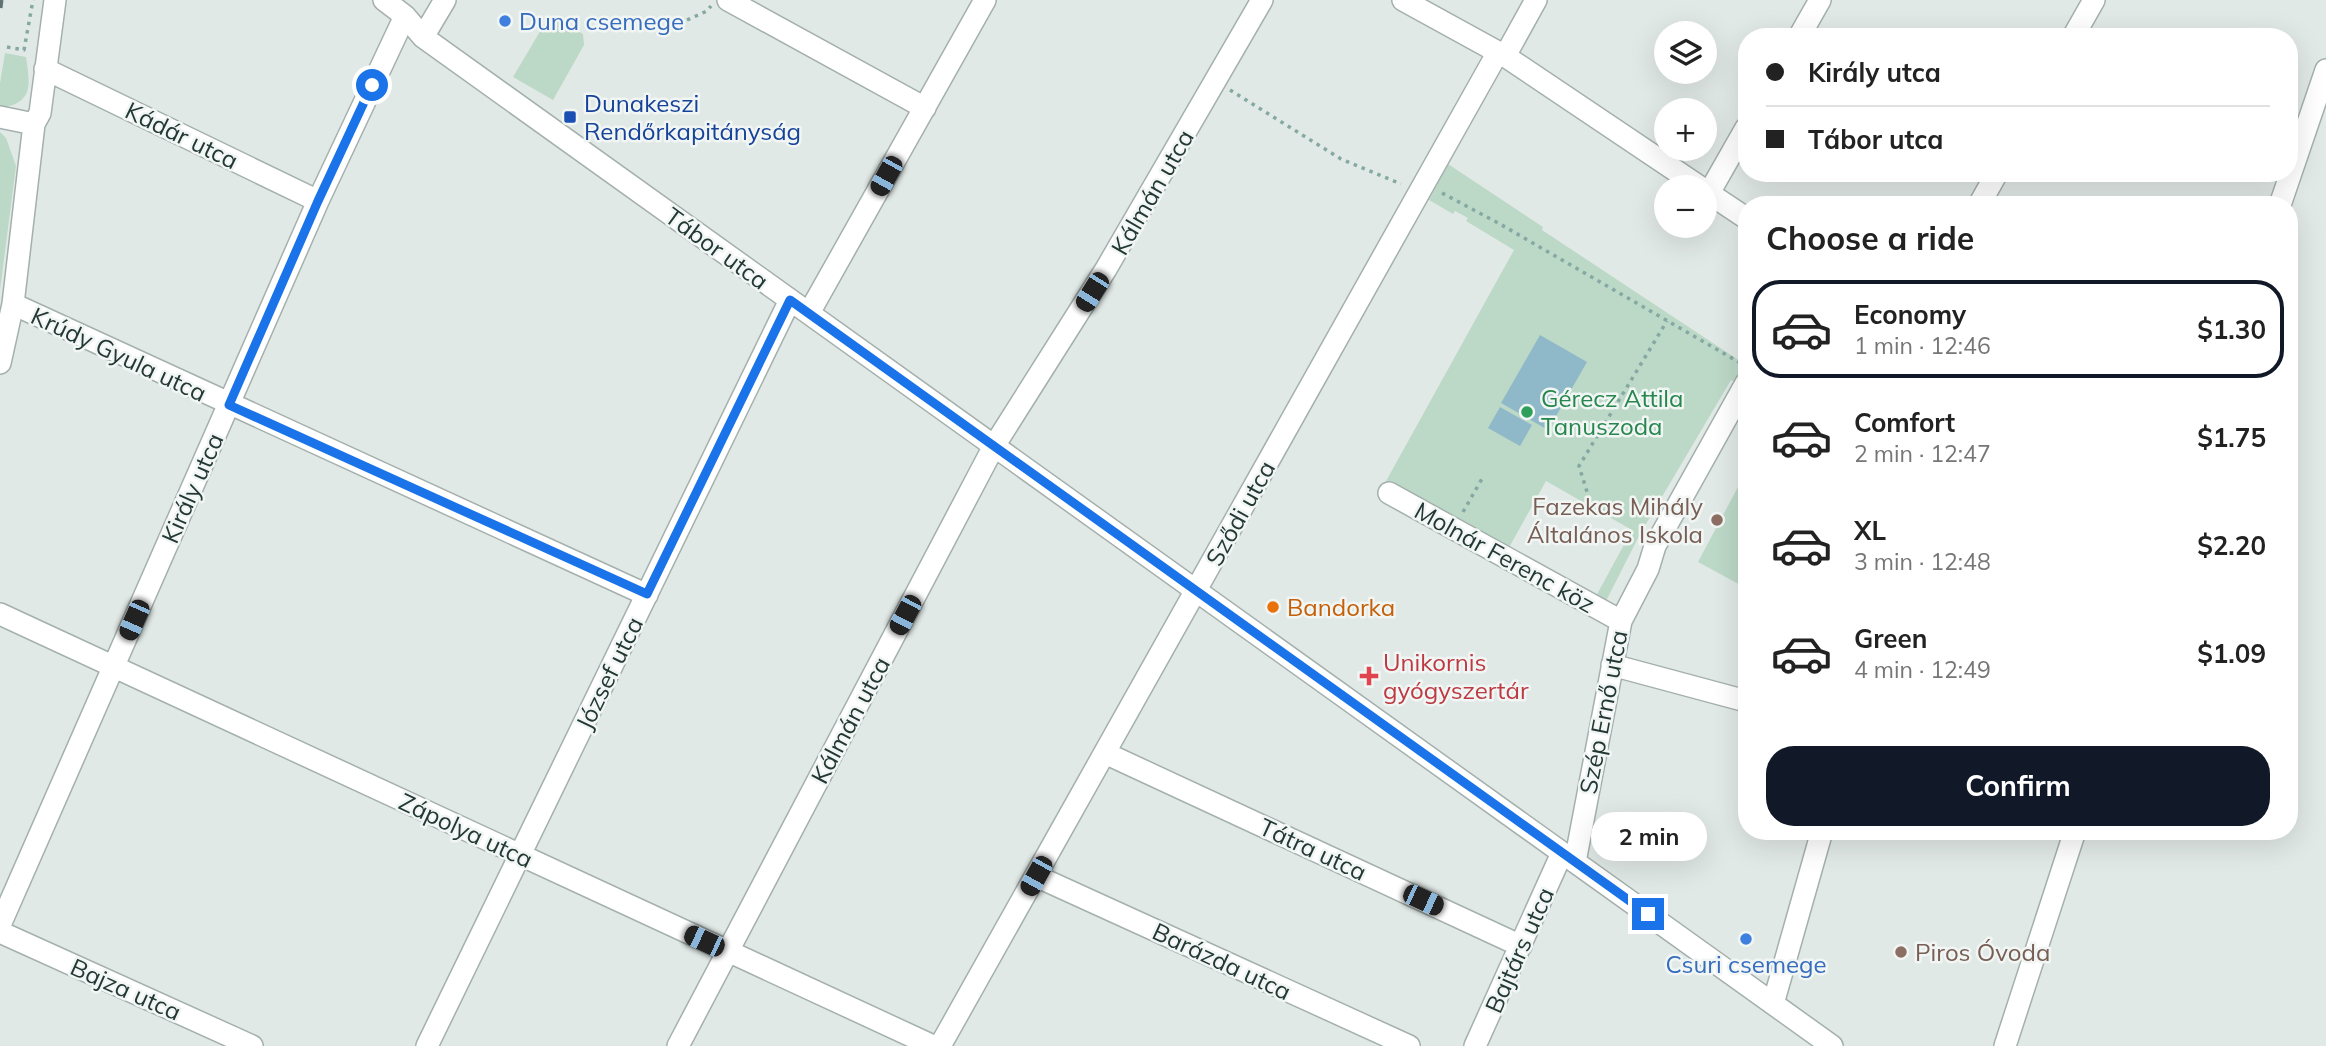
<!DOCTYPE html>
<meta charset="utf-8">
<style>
:root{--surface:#fff;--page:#f6f6f6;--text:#222;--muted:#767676;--line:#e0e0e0;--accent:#111827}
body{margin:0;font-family:Mulish,sans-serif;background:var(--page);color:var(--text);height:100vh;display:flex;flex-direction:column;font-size:26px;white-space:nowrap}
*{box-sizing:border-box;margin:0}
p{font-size:23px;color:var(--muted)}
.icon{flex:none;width:38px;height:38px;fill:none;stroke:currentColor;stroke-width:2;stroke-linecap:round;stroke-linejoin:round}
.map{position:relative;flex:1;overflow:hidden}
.drawer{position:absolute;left:1738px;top:196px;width:560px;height:644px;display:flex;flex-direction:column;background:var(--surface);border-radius:28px;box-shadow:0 7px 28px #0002}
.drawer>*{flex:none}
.banner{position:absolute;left:1738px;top:28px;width:560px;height:154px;border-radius:28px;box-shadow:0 7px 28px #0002;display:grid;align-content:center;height:154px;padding:0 28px;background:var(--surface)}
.buttons{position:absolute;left:1654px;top:21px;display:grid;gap:14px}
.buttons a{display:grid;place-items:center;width:63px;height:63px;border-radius:50%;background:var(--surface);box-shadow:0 7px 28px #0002;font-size:35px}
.end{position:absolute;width:32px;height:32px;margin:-16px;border:9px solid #1a73e8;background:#fff;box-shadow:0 0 0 4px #fff}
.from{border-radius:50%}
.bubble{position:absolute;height:49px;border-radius:24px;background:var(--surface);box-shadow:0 7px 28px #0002;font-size:23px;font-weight:700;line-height:49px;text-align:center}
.car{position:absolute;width:21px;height:42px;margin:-21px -10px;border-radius:9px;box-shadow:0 0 5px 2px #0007;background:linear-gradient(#222 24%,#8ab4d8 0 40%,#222 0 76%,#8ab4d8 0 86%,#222 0)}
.banner b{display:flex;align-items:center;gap:24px;height:66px;font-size:26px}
.banner b+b{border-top:2px solid var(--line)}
.banner i{width:18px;height:18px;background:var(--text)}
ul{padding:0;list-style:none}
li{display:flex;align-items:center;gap:21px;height:98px;margin:0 14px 10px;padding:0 14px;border:4px solid transparent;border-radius:28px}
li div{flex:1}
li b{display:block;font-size:26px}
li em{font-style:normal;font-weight:700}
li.on{border-color:var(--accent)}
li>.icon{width:63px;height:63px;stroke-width:1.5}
h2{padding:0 28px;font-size:32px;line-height:84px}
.cta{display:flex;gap:14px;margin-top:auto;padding:14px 28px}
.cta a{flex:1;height:80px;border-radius:28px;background:var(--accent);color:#fff;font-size:28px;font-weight:700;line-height:80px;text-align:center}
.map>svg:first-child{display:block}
.green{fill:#bcd8c7}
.water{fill:#8fb9c8}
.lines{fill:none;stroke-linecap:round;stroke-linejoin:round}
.minor-casing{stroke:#a4b0ad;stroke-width:24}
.path{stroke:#85a9a2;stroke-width:3.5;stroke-dasharray:3.5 5;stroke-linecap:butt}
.minor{stroke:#fff;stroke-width:21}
.rail{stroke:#5e7370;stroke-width:5;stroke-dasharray:14 7;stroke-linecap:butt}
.route{stroke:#1a73e8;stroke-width:9}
.shop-dot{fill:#3f7fe0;stroke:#f1f6f4;stroke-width:2.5}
.transit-dot{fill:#1a4fb4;stroke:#f1f6f4;stroke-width:2.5}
.leisure-dot{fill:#2e9e5b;stroke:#f1f6f4;stroke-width:2.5}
.education-dot{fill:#8d6e63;stroke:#f1f6f4;stroke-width:2.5}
.food-dot{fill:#e8710a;stroke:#f1f6f4;stroke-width:2.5}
.health-dot{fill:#e0444e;stroke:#f1f6f4;stroke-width:2.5}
.labels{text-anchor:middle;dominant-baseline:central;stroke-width:5;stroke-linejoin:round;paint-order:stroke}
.shop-label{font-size:24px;fill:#366cbe;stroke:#f1f6f4;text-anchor:start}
.transit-label{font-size:24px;fill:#164399;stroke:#f1f6f4;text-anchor:start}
.street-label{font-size:24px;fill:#233834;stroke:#f1f6f4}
.leisure-label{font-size:24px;fill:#27864d;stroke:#f1f6f4;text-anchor:start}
.education-label{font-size:24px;fill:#785e54;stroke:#f1f6f4;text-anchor:end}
.food-label{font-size:24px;fill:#c56008;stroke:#f1f6f4;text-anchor:start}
.health-label{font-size:24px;fill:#be3a42;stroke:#f1f6f4;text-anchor:start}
</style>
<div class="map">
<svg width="2326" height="1046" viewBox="0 0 2326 1046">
<rect width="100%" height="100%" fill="#e1e9e6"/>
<path class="green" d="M555 20 583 34 584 45 553 100 513 77 545 23Z
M5 53 26 57C30 85 34 103 0 108V83Z
M0 132 6 138 16 166 0 290Z
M1448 164 1543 227 1542 230 1746 365 1737 383 1731 380 1640 534 1605 603 1595 598 1632 530 1546 481 1507 551 1385 483 1514 250 1466 221 1468 218 1455 211 1453 214 1429 200Z
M1746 472V588L1698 562Z"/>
<path class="water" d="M1540 335 1587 362 1548 430 1501 403Z
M1500 407 1532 425 1520 446 1488 428Z"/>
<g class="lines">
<defs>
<path id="minor" d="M384 0 405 16 423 37 1832 1046
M728 0 925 108
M1403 0 1505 56 1700 187
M423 37 445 0
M1799 37 1820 0
M2073 37 2094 0
M1505 56 1536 0
M45 69 318 201
M0 117 34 124
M1704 190 1746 218
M1709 193 1746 128
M1979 205 1997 173
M2280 205 2326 70
M13 304 647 595
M809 313 985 0
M0 363 13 304 34 124 40 113 55 0
M1389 493 1621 621
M0 614 933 1046
M1612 665 1746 701
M1105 753 1521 946
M1575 862 1621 621 1648 569 1655 546 1746 383
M1036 876 1409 1046
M0 925 318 201 405 16
M0 932 252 1046
M1773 1004 1822 831
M427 1046 790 300
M678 1046 994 446 1106 269 1262 0
M940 1046 1498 52
M1475 1046 1562 853
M2005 1046 2075 831"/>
</defs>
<use href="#minor" class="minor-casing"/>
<path class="path" d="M687 20 707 11 711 6
M7 47 24 50 33 0
M1230 90 1341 159 1401 184
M1442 193 1500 224 1742 364
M1592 508 1579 466 1667 321
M1463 512 1483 477"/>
<use href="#minor" class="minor"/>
<path class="rail" d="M0 8 1 0"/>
</g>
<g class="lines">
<path class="route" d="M372 85 318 201 229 405 647 594 790 300 1648 914"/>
</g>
<g class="shop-dot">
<circle cx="505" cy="21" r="7"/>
<circle cx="1746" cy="939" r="7"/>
</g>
<rect class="transit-dot" x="563" y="110" width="14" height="14" rx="3.5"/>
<circle class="leisure-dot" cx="1527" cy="412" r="7"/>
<g class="education-dot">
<circle cx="1717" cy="520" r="7"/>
<circle cx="1901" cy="952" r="7"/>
</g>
<circle class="food-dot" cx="1273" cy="607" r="7"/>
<path class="health-dot" d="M1365.5 665.5h7v7h7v7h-7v7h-7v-7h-7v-7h7z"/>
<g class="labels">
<g class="shop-label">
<text x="519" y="21">Duna csemege</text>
<text x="1746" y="964" text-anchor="middle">Csuri csemege</text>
</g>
<g class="transit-label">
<text x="584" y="103">Dunakeszi<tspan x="584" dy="28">Rendőrkapitányság</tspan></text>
</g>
<g class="street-label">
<text transform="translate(182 135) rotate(26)">Kádár utca</text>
<text transform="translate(1152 192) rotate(-60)">Kálmán utca</text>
<text transform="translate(717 248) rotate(36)">Tábor utca</text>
<text transform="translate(119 354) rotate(25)">Krúdy Gyula utca</text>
<text transform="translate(192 488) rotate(-66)">Király utca</text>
<text transform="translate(1240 513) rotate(-61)">Sződi utca</text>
<text transform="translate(1505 557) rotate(29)">Molnár Ferenc köz</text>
<text transform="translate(609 673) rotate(-64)">József utca</text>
<text transform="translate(1603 712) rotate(-79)">Szép Ernő utca</text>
<text transform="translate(850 720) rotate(-62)">Kálmán utca</text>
<text transform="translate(466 830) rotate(25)">Zápolya utca</text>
<text transform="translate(1313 849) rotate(25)">Tátra utca</text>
<text transform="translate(1519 950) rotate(-66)">Bajtárs utca</text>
<text transform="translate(1222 961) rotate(25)">Barázda utca</text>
<text transform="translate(126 989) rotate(24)">Bajza utca</text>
</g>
<g class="leisure-label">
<text x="1541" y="398">Gérecz Attila<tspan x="1541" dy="28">Tanuszoda</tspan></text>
</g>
<g class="education-label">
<text x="1703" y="506">Fazekas Mihály<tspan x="1703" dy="28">Általános Iskola</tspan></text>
<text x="1915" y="952" text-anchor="start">Piros Óvoda</text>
</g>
<g class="food-label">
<text x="1287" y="607">Bandorka</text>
</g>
<g class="health-label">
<text x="1383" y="662">Unikornis<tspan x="1383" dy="28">gyógyszertár</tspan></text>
</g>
</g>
</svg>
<div class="buttons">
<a><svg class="icon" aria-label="layers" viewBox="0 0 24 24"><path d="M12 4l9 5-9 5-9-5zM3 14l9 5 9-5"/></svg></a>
<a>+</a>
<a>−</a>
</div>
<i class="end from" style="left:372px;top:85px"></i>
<i class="end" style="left:1648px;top:914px"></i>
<div class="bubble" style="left:1591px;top:812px;width:116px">2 min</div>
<i class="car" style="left:886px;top:176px;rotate:209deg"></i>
<i class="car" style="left:1092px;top:292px;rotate:212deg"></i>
<i class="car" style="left:905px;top:615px;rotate:208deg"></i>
<i class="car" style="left:134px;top:620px;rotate:204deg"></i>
<i class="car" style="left:1036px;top:876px;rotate:209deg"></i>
<i class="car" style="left:1423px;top:900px;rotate:115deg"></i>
<i class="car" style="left:704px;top:941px;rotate:295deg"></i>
<div class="banner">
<b><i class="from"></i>Király utca</b>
<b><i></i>Tábor utca</b>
</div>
<section class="drawer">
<h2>Choose a ride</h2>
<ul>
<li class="on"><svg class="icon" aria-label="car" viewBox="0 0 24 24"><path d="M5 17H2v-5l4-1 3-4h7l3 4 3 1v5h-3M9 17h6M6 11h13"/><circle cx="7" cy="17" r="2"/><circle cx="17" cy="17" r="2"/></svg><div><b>Economy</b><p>1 min · 12:46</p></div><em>$1.30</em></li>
<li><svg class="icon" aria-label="car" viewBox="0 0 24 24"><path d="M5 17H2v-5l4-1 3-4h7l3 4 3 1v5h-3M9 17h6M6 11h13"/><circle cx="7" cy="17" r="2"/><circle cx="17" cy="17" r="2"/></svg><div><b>Comfort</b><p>2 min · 12:47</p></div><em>$1.75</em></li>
<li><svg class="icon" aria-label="car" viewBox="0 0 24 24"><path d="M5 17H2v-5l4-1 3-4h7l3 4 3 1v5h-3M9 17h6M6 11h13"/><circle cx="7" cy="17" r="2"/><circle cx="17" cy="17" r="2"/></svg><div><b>XL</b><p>3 min · 12:48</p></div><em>$2.20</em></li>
<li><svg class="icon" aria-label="car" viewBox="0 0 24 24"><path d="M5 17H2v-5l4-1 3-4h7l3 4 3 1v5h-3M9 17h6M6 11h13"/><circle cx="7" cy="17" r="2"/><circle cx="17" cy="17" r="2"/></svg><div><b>Green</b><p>4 min · 12:49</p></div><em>$1.09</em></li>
</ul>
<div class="cta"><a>Confirm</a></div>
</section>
</div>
